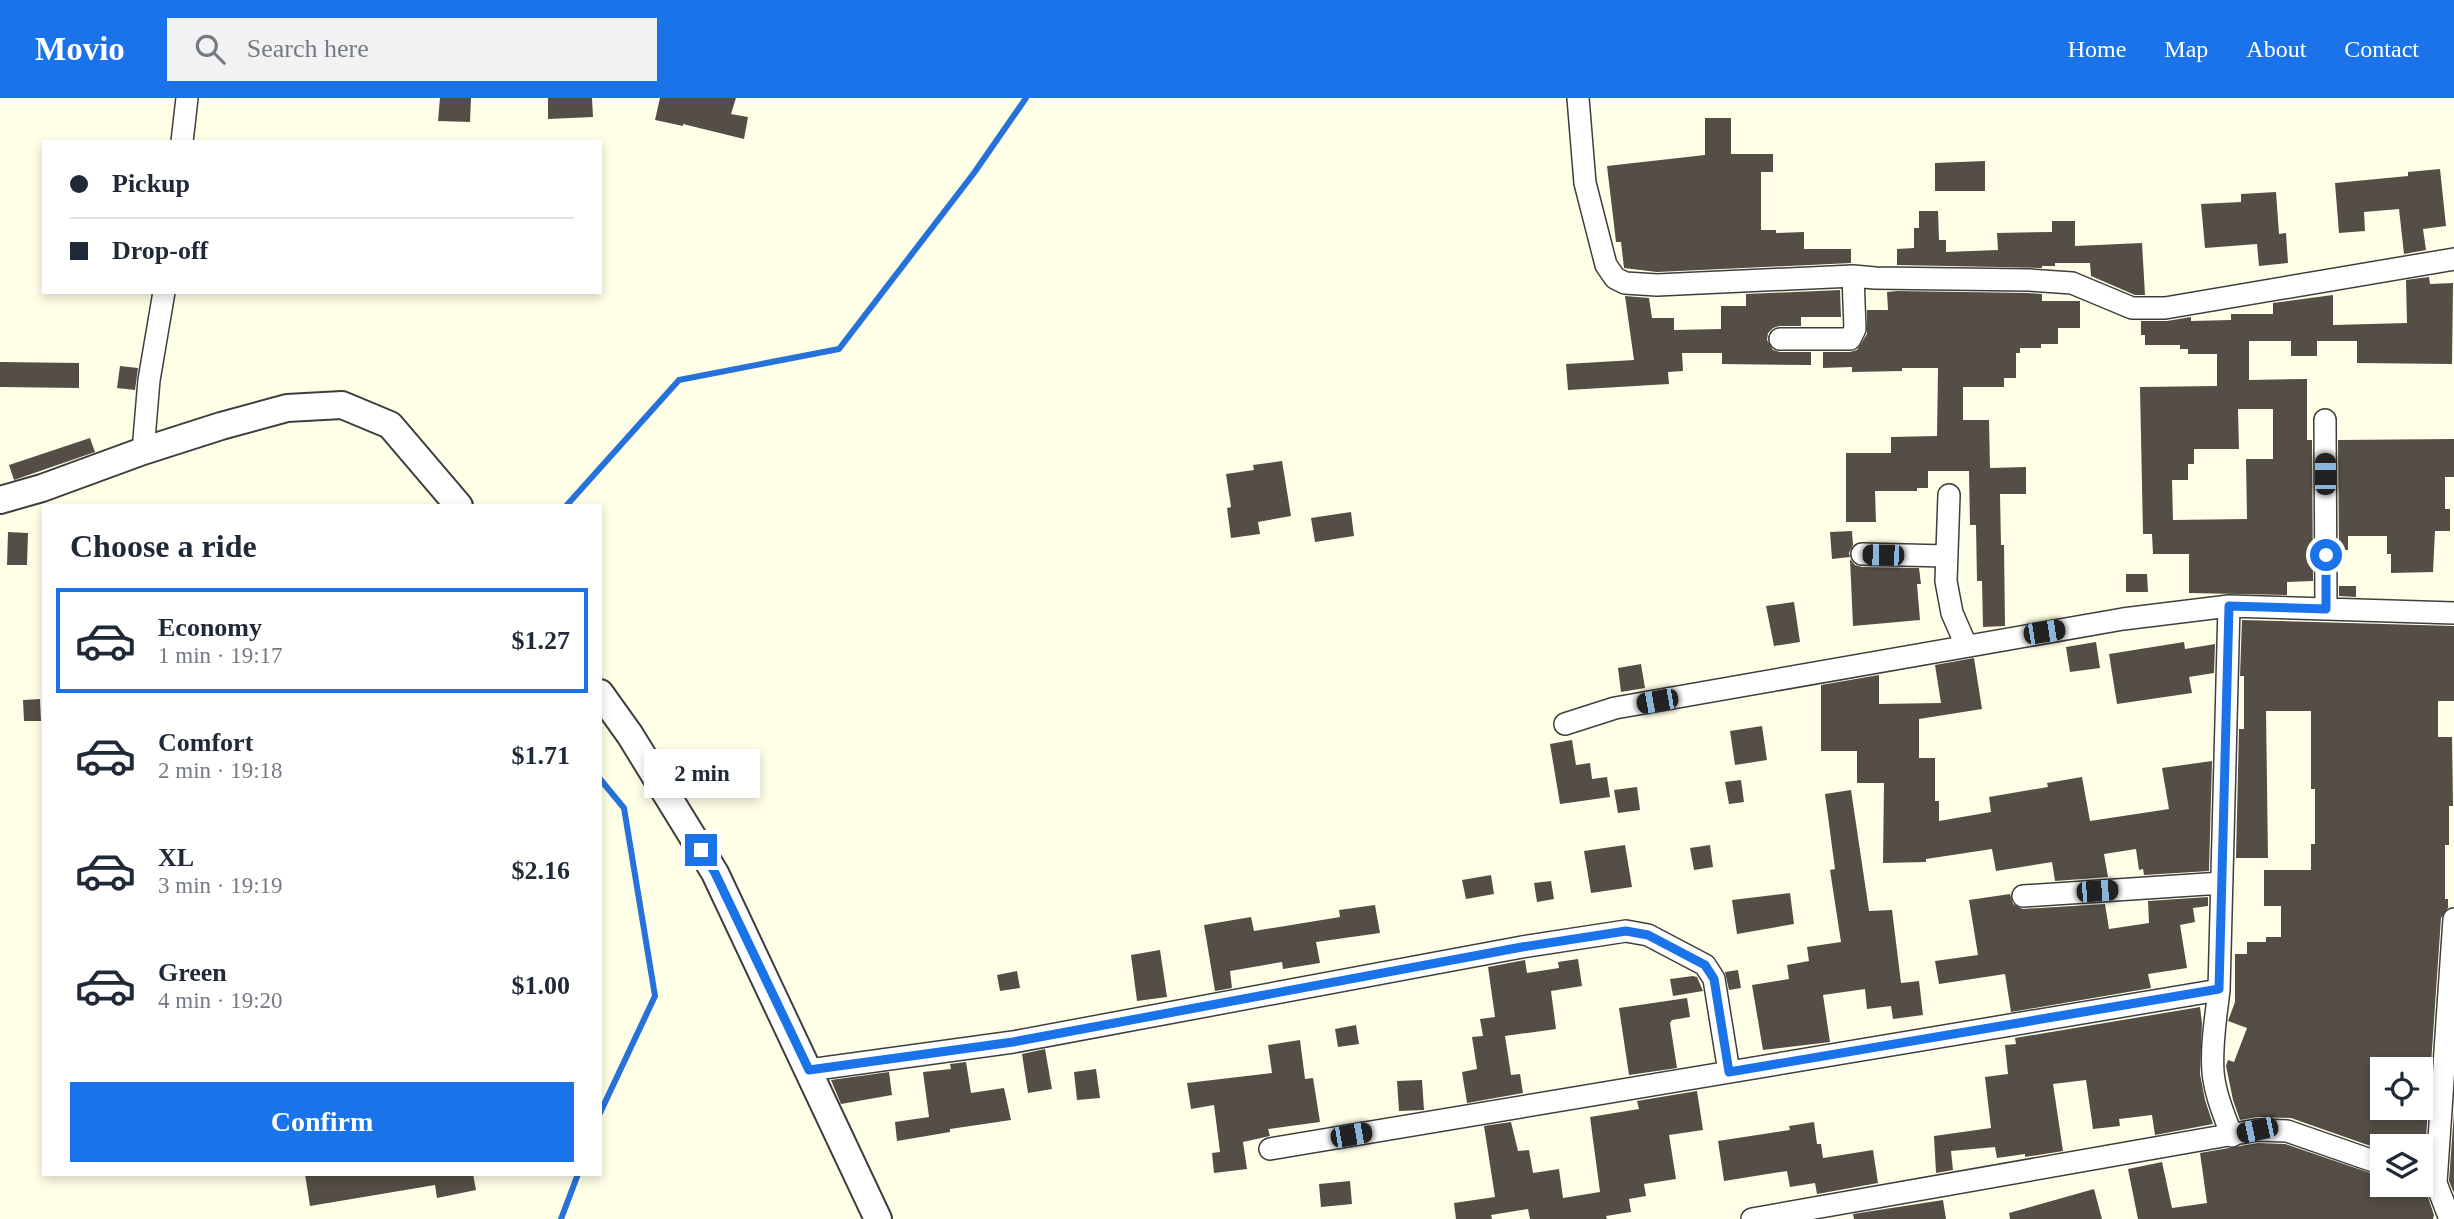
<!DOCTYPE html>
<meta charset="utf-8">
<style>
:root{--surface:#fff;--page:#f2f2f3;--text:#1f2937;--muted:#747a83;--line:#e0e1e3;--accent:#1a73e8}
body{margin:0;font-family:Georgia,serif;background:var(--page);color:var(--text);height:100vh;display:flex;flex-direction:column;font-size:26px;white-space:nowrap}
*{box-sizing:border-box;margin:0}
p{font-size:23px;color:var(--muted)}
.icon{flex:none;width:38px;height:38px;fill:none;stroke:currentColor;stroke-width:2;stroke-linecap:round;stroke-linejoin:round}
.map{position:relative;flex:1;overflow:hidden}
.drawer{position:absolute;left:42px;top:406px;width:560px;height:672px;display:flex;flex-direction:column;background:var(--surface);border-radius:0px;box-shadow:0 4px 10px #0003}
.drawer>*{flex:none}
.top-card{position:absolute;left:42px;top:42px;width:560px;height:154px;border-radius:0px;box-shadow:0 4px 10px #0003;display:grid;align-content:center;height:154px;padding:0 28px;background:var(--surface)}
.fabs{position:absolute;left:2370px;top:959px;display:grid;gap:14px}
.fabs a{display:grid;place-items:center;width:63px;height:63px;border-radius:0px;background:var(--surface);box-shadow:0 4px 10px #0003;font-size:35px}
.end{position:absolute;width:32px;height:32px;margin:-16px;border:9px solid #1a73e8;background:#fff;box-shadow:0 0 0 4px #fff}
.from{border-radius:50%}
.bubble{position:absolute;height:49px;border-radius:0px;background:var(--surface);box-shadow:0 4px 10px #0003;font-size:23px;font-weight:800;line-height:49px;text-align:center}
.car{position:absolute;width:21px;height:42px;margin:-21px -10px;border-radius:9px;box-shadow:0 0 5px 2px #0007;background:linear-gradient(#222 24%,#8ab4d8 0 40%,#222 0 76%,#8ab4d8 0 86%,#222 0)}
.top-card b{display:flex;align-items:center;gap:24px;height:66px;font-size:26px}
.top-card b+b{border-top:2px solid var(--line)}
.top-card i{width:18px;height:18px;background:var(--text)}
ul{padding:0;list-style:none}
li{display:flex;align-items:center;gap:21px;height:105px;margin:0 14px 10px;padding:0 14px;border:4px solid transparent;border-radius:0px}
li div{flex:1}
li b{display:block;font-size:26px}
li em{font-style:normal;font-weight:800}
li.active{border-color:var(--accent)}
li>.icon{width:63px;height:63px;stroke-width:1.5}
h2{padding:0 28px;font-size:32px;line-height:84px}
.button{display:flex;gap:14px;margin-top:auto;padding:14px 28px}
.button a{flex:1;height:80px;border-radius:0px;background:var(--accent);color:#fff;font-size:28px;font-weight:800;line-height:80px;text-align:center}
header{display:flex;align-items:center;gap:42px;box-sizing:border-box;height:98px;padding:0 35px;background:var(--accent);color:#fff}
header strong{font-size:33px}
nav{display:flex;gap:38px;margin-inline-start:auto;font-size:24px}
.search{width:490px;height:63px;background:var(--page);display:flex;align-items:center;gap:18px;box-sizing:border-box;padding:0 24px;border-radius:0px;color:var(--muted);font-size:26px}
.map>svg:first-child{display:block}
.lines{fill:none;stroke-linecap:round;stroke-linejoin:round}
.stream{stroke:#2772da;stroke-width:6}
.building{fill:#544e46;fill-rule:evenodd}
.minor-casing{stroke:#3e3e3e;stroke-width:24}
.tertiary-casing{stroke:#3e3e3e;stroke-width:30}
.minor{stroke:#fff;stroke-width:21}
.tertiary{stroke:#fff;stroke-width:26}
.route{stroke:#1a73e8;stroke-width:9}
</style>
<header>
<strong>Movio</strong>
<div class="search"><svg class="icon" aria-label="search" viewBox="0 0 24 24"><circle cx="10" cy="10" r="6"/><path d="M15 15l6 6"/></svg>Search here</div>
<nav><a>Home</a><a>Map</a><a>About</a><a>Contact</a></nav>
</header>
<div class="map">
<svg width="2454" height="1121" viewBox="0 0 2454 1121">
<rect width="100%" height="100%" fill="#ffffe8"/>
<g class="lines">
<path class="stream" d="M566 408 679 282 839 251 974 75 1026 0
M600 681 624 710 655 898 600 1015
M561 1121 578 1076"/>
</g>
<path class="building" d="M440 0H471L470 24 438 23Z
M548 0H592L593 19 548 21Z
M660 0H736L731 16 748 19 744 41 683 26V28L655 22Z
M1705 20H1731V56H1773V74H1761V132H1776V135L1804 134V151H1851V165L1657 174 1624 170 1621 144H1616L1607 68 1705 57Z
M1985 63V93H1935V65Z
M2440 71 2446 128 2423 131 2426 152 2404 156 2399 111 2364 114 2365 133 2339 135 2335 85 2408 78V74Z
M2276 94 2279 136 2286 135 2288 165 2259 168 2257 146 2205 150 2201 106 2241 104V96Z
M1919 113H1938L1939 142H1946V154L1998 152 1997 135 2052 134V123H2075V148L2142 145 2145 197H2135L2091 178 2090 165H2055V168H2042V170L1897 167V151L1914 150V130H1919Z
M2429 179 2430 186 2453 185 2452 266 2357 265V243H2317V258H2291V243H2249V282L2307 281V342H2312L2313 483 2287 484V497L2189 495V456H2153L2152 436H2143L2140 289 2217 288V256H2188V251H2180V247H2145V237H2141V223H2167L2191 219V223L2231 222V216H2273V205L2333 197V227L2407 225 2406 182ZM2238 311H2273V361H2246L2247 421 2173 422 2172 382H2188V366H2194V351H2239Z
M1840 192 1841 219H1801V228H1779L1773 230 1768 235 1767 242 1773 252 1780 254H1811V267L1722 266V255H1682L1683 273 1668 274 1669 286 1568 292 1566 266 1634 262 1625 198 1649 200 1652 220H1674V232L1721 231V208H1746V196Z
M1897 193 2028 195 2042 196V203H2080V230H2058V246H2041V250H2020V255H2016V280H2004V289H1963V322H1989L1990 370 2026 369V396H2000L2001 447H2004L2005 528 1983 529 1982 483H1977L1976 427H1970L1969 373H1928V390H1917V393H1875L1876 424H1846V355H1891V339L1937 338 1938 270H1902V273L1852 274V269L1823 270V254H1850L1857 252 1867 236V212H1888L1887 194Z
M0 264 79 265V290L0 289Z
M120 268 138 270 135 292 117 290Z
M90 340 95 354 14 382 9 367Z
M2454 341V379H2445V411H2450V433H2435L2433 474 2391 475V456H2387V438H2348V452H2339L2338 342Z
M1282 363 1291 418 1258 424 1260 436 1231 440 1227 410 1231 409 1226 376 1254 372 1253 367Z
M1351 414 1354 438 1315 444 1311 420Z
M1852 433 1853 447 1849 455 1850 459 1832 461 1830 434Z
M8 434 28 435 27 467H7Z
M1850 461 1855 467 1862 469 1919 470 1921 486H1917L1920 522 1853 528Z
M2126 476H2147L2148 494H2126Z
M2339 488H2356V499L2339 498Z
M1794 504 1800 544 1774 548 1766 508Z
M2242 522 2454 528V603H2438V639H2452L2453 708H2449V747H2445V801H2448V810L2441 820 2423 1084 2434 1117 2433 1121H2138L2128 1071 2162 1064 2172 1110 2207 1105 2200 1055 2258 1045 2285 1046 2382 1079V1087H2420V1048H2382V1052L2291 1020 2257 1019 2240 1022 2233 1002 2226 968 2228 962 2234 964 2247 930 2228 923 2235 904V856H2247V844H2266V839H2281V808H2264V772H2311V746H2315V691H2311V613H2266L2268 760H2236L2239 631H2244V578H2240ZM2382 971H2420V1010H2382Z
M2096 544 2100 570 2070 574 2066 549Z
M2184 544 2185 551 2215 546 2214 575 2189 579 2192 595 2117 606 2109 556Z
M1974 560 1982 611 1919 621V660H1935V703H1939V723L1991 714 1989 699 2048 689 2047 685 2082 679 2090 723 2169 711 2162 670 2212 663 2209 773 2144 777 2143 771 2139 772 2136 751 2104 756 2108 779 2055 783 2052 764 1996 773 1992 751 1926 761V764L1883 765 1884 685H1857V653H1821V587L1879 577V606L1941 605 1935 567Z
M1641 566 1645 590 1621 594 1618 570Z
M40 601 41 623H24L23 602Z
M1762 628 1767 662 1735 667 1730 633Z
M1572 642 1576 667 1590 665 1592 681 1607 679 1610 699 1560 706 1550 646Z
M1741 682 1744 704 1729 706 1725 684Z
M1637 689 1640 712 1618 715 1614 692Z
M1851 692 1869 813 1892 812 1901 885 1919 883 1923 917 1893 921 1891 908 1867 911 1865 891 1823 897 1830 944 1763 952 1752 887 1789 881 1787 867 1809 863 1807 849 1841 844 1830 772 1835 771 1825 696Z
M1625 747 1632 789 1591 795 1584 753Z
M1710 747 1713 769 1694 772 1690 750Z
M1491 777 1494 796 1466 801 1462 782Z
M1551 783 1554 801 1537 804 1534 785Z
M1790 795 1794 826 1737 836 1732 802Z
M2010 796 2013 806 2023 811 2105 806 2109 831 2149 825 2148 803 2208 799V808L2193 810 2195 824 2180 827 2187 870 2148 876 2151 890 2011 914 2005 876 1939 886 1935 863 1978 857 1969 802Z
M1375 807 1380 835 1316 844 1320 865 1283 871 1282 864 1230 873 1232 890 1215 893 1204 827 1251 819 1254 833 1340 819 1339 812Z
M1160 852 1167 899 1137 903 1131 857Z
M1578 861 1582 888 1551 893 1556 931 1505 938 1511 977 1520 976 1523 995 1467 1005 1462 974 1477 971 1472 939 1483 938 1480 921 1495 919 1488 869 1525 862 1527 875 1559 870 1558 864Z
M1738 872 1741 890 1729 892 1725 874Z
M1017 873 1020 890 1000 893 997 877Z
M1693 878 1697 879 1703 893 1673 898 1670 881Z
M1687 900 1690 919 1672 922 1670 925 1677 970 1629 977 1619 910Z
M2200 909 2202 925 2200 976 2205 1002 2213 1026 2155 1037 2152 1017 2119 1021 2120 1028 2093 1031 2086 982 2053 986 2063 1053 2025 1059V1056L1997 1060 1995 1049 1951 1053 1953 1072 1936 1075 1934 1038 1991 1030 1985 979 2008 976 2005 947 2016 946 2015 940Z
M1356 927 1359 946 1338 949 1335 931Z
M1300 942 1305 981 1313 980 1320 1024 1268 1031 1270 1038 1243 1044 1247 1071 1214 1075 1212 1055 1220 1054 1214 1007 1191 1011 1187 985 1272 975 1268 947Z
M1045 951 1052 991 1028 995 1022 956Z
M966 964 971 995 1004 990 1011 1022 950 1031V1034L897 1043 895 1024 929 1019 923 974 951 971 950 966Z
M1096 971 1100 1000 1077 1002 1074 974Z
M889 974 892 997 841 1006 831 982Z
M1422 982 1424 1012 1399 1013 1397 983Z
M1697 993 1703 1032 1669 1037 1676 1081 1644 1086 1646 1098 1629 1101 1631 1114 1606 1118 1607 1121H1530L1528 1111 1491 1117 1492 1121H1456L1454 1105 1495 1099 1484 1028 1511 1024 1518 1053 1529 1052 1533 1075 1559 1071 1563 1100 1600 1094 1590 1019 1639 1011 1637 1003Z
M2454 1014V1095L2449 1083Z
M1814 1024 1817 1046H1821L1823 1060 1873 1052 1878 1085 1817 1096 1815 1085 1790 1089 1787 1073 1724 1083 1718 1043 1790 1032 1789 1028Z
M305 1076H473L476 1092 437 1100 435 1087 310 1108Z
M1350 1083 1352 1106 1321 1109 1319 1086Z
M2094 1091 2102 1121H2010L2009 1115Z
M1943 1102 1946 1121H1854L1853 1116Z"/>
<g class="lines">
<defs>
<path id="minor" d="M1578 0 1585 85 1606 167 1615 180 1625 185 1657 187 1853 178 1875 180 2029 182 2072 185 2132 210H2165L2454 161
M182 44 187 0
M1780 241H1850L1855 231 1853 178
M2325 322 2326 511
M143 353 149 282 164 194
M1949 397 1946 483 1952 515 1966 547
M1862 456 1947 458
M2229 508 2219 892C2216 919 2211 946 2213 974 2215 996 2224 1017 2232 1038
M1565 626 1615 610 2123 521 2229 508 2454 515
M2023 798 2222 785
M809 972 1013 944 1522 849 1626 833 1648 837 1705 867 1714 881 1729 974
M1270 1051 2219 892
M1752 1121 2257 1032 2287 1033 2382 1066
M2450 1121 2436 1085 2454 821"/>
<path id="tertiary" d="M0 402 42 390 143 353 221 328 287 310 342 307 390 327 459 408
M600 595 630 637 715 775 878 1121"/>
</defs>
<use href="#minor" class="minor-casing"/>
<use href="#tertiary" class="tertiary-casing"/>
<use href="#minor" class="minor"/>
<use href="#tertiary" class="tertiary"/>
</g>
<g class="lines">
<path class="route" d="M701 752 715 775 809 972 1013 944 1522 849 1626 833 1648 837 1705 867 1714 881 1729 974 2219 891 2229 508 2326 511V457"/>
</g>
</svg>
<div class="fabs">
<a><svg class="icon" aria-label="locate" viewBox="0 0 24 24"><circle cx="12" cy="12" r="6"/><path d="M12 2v4M12 18v4M2 12h4M18 12h4"/></svg></a>
<a><svg class="icon" aria-label="layers" viewBox="0 0 24 24"><path d="M12 4l9 5-9 5-9-5zM3 14l9 5 9-5"/></svg></a>
</div>
<i class="end from" style="left:2326px;top:457px"></i>
<i class="end" style="left:701px;top:752px"></i>
<div class="bubble" style="left:644px;top:651px;width:116px">2 min</div>
<i class="car" style="left:2325px;top:376px;rotate:0deg"></i>
<i class="car" style="left:1883px;top:457px;rotate:271deg"></i>
<i class="car" style="left:2044px;top:534px;rotate:81deg"></i>
<i class="car" style="left:1657px;top:603px;rotate:260deg"></i>
<i class="car" style="left:2097px;top:793px;rotate:86deg"></i>
<i class="car" style="left:2257px;top:1032px;rotate:258deg"></i>
<i class="car" style="left:1351px;top:1037px;rotate:80deg"></i>
<div class="top-card">
<b><i class="from"></i>Pickup</b>
<b><i></i>Drop-off</b>
</div>
<section class="drawer">
<h2>Choose a ride</h2>
<ul>
<li class="active"><svg class="icon" aria-label="car" viewBox="0 0 24 24"><path d="M5 17H2v-5l4-1 3-4h7l3 4 3 1v5h-3M9 17h6M6 11h13"/><circle cx="7" cy="17" r="2"/><circle cx="17" cy="17" r="2"/></svg><div><b>Economy</b><p>1 min · 19:17</p></div><em>$1.27</em></li>
<li><svg class="icon" aria-label="car" viewBox="0 0 24 24"><path d="M5 17H2v-5l4-1 3-4h7l3 4 3 1v5h-3M9 17h6M6 11h13"/><circle cx="7" cy="17" r="2"/><circle cx="17" cy="17" r="2"/></svg><div><b>Comfort</b><p>2 min · 19:18</p></div><em>$1.71</em></li>
<li><svg class="icon" aria-label="car" viewBox="0 0 24 24"><path d="M5 17H2v-5l4-1 3-4h7l3 4 3 1v5h-3M9 17h6M6 11h13"/><circle cx="7" cy="17" r="2"/><circle cx="17" cy="17" r="2"/></svg><div><b>XL</b><p>3 min · 19:19</p></div><em>$2.16</em></li>
<li><svg class="icon" aria-label="car" viewBox="0 0 24 24"><path d="M5 17H2v-5l4-1 3-4h7l3 4 3 1v5h-3M9 17h6M6 11h13"/><circle cx="7" cy="17" r="2"/><circle cx="17" cy="17" r="2"/></svg><div><b>Green</b><p>4 min · 19:20</p></div><em>$1.00</em></li>
</ul>
<div class="button"><a>Confirm</a></div>
</section>
</div>
